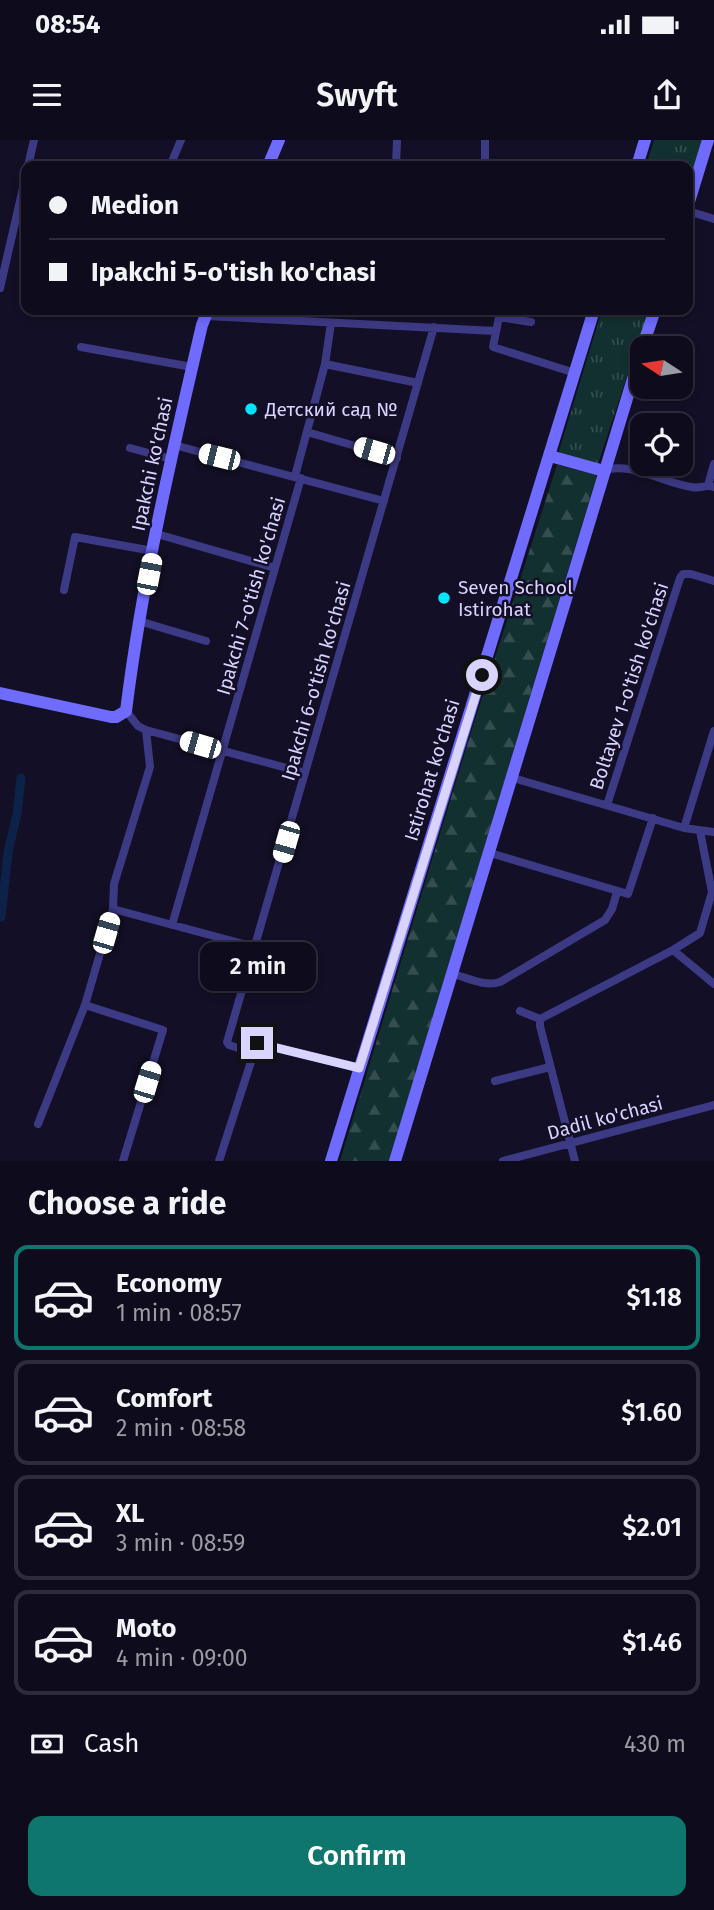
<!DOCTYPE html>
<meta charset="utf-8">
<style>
:root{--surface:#0e0b1c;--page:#1c1929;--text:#f1f3f6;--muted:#9b9ba3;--line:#2e2b3b;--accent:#0f766e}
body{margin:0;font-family:"Fira Sans",sans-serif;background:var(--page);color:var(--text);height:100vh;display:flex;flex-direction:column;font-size:26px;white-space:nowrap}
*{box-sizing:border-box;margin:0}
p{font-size:23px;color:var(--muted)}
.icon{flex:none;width:38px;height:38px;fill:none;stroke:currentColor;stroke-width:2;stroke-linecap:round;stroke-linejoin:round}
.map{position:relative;height:1021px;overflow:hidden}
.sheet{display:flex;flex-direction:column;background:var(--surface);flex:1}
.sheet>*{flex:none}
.top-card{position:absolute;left:21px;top:21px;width:672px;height:154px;border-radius:14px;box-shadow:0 4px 10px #0003,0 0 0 2px var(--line);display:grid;align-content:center;height:154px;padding:0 28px;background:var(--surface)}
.needle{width:46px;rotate:282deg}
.fabs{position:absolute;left:630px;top:196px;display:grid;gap:14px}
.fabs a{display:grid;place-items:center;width:63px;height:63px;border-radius:14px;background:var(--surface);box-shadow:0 4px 10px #0003,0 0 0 2px var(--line);font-size:35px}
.end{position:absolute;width:32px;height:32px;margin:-16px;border:9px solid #d9d4ff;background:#111;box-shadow:0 0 0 4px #111}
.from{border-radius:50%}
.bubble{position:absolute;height:49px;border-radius:14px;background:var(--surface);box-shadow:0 4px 10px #0003,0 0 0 2px var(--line);font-size:23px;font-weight:600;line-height:49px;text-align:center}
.car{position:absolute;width:21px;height:42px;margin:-21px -10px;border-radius:9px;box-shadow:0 0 5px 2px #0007;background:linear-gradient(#fff 24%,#345 0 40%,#fff 0 76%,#345 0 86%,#fff 0)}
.top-card b{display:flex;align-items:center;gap:24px;height:66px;font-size:26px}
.top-card b+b{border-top:2px solid var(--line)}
.top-card i{width:18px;height:18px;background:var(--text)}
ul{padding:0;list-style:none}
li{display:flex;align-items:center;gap:21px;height:105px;margin:0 14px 10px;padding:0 14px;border:4px solid var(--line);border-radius:14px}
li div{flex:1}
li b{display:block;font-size:26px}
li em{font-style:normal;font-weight:600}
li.on{border-color:var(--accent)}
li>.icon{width:63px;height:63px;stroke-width:1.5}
h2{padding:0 28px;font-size:32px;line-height:84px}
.pay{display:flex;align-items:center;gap:18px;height:77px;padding:0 28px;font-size:26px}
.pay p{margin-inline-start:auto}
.button{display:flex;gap:14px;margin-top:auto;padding:14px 28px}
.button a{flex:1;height:80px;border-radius:14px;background:var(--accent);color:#fff;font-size:28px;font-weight:600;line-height:80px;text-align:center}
.status{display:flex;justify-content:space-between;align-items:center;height:49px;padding:0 35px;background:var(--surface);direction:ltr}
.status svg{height:19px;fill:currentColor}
header{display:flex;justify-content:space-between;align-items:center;height:91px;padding:0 28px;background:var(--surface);font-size:32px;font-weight:600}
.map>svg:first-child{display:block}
.grass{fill:url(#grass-tufts)}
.forest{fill:url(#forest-firs)}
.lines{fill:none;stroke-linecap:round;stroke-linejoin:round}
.canal{stroke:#0c2248;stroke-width:9}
.street{stroke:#3d3a85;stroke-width:8}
.secondary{stroke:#6f6bff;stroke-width:12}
.route{stroke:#d9d4ff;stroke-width:9}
.poi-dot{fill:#00e5ff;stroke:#130f26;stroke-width:2.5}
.labels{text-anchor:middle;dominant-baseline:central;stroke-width:5;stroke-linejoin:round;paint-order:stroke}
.poi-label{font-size:19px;fill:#d9d4ff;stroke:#130f26;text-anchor:start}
.street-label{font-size:19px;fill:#d9d4ff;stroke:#130f26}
</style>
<div class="status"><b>08:54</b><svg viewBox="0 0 49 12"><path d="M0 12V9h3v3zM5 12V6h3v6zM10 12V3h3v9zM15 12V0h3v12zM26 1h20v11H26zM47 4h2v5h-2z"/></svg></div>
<header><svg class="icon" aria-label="menu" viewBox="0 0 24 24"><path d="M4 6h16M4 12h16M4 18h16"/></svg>Swyft<svg class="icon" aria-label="share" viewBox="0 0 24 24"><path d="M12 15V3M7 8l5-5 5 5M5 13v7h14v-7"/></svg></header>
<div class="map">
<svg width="714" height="1021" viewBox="0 0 714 1021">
<defs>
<pattern id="grass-tufts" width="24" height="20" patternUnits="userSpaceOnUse" patternTransform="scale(1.75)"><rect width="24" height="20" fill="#12302f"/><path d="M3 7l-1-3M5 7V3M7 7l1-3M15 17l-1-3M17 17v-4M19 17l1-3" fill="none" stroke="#344d4e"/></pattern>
<pattern id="forest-firs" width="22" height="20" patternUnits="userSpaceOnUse" patternTransform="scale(1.75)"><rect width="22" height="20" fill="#12302f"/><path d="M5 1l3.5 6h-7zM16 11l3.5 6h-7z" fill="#344d4e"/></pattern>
</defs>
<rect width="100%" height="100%" fill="#130f26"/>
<path class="grass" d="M654 0H702L688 46V26H646Z
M602 170H649L598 324 561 314 559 311Z"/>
<path class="forest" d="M557 325 596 335V338L389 1021H340L472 589Z"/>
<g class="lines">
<path class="canal" d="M1 777 8 712 17 674 21 638"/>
<path class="street" d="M28 26 34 0
M170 26 181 0
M396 26 397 0
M485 26V0
M688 71 714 79
M0 148 26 35
M206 176 495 191
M531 182 499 177 493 207 575 233
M81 207 192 227
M325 224 418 243
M307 292 397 318
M174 305 384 361
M130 308 171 319
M604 331C626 320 667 344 692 347 700 349 706 344 714 347
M295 336 325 224 331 183
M708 345 714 324
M157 394 275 428
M64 450 75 397 153 411
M139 481 206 501
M126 571 138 586 146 590 305 633
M513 638 684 688 714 692
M607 665 680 438 683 434H691L714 441
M684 688 714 591
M490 713 628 754 653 678
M113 769 255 807
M172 785 301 338
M673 810 714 844
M453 834C468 838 485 847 500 842L605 780 612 769 617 752
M520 871 540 879 673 810 700 793 712 752 700 691
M540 879V886L575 1021
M254 913 229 905 227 902 434 187
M495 941 550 927
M38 984 85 865
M123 1021 163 890 85 865 113 769 114 744 150 627 146 590
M219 1021 257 903 359 928
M503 1021 714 965"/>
<path class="secondary" d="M268 26 279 0
M637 26 645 0
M688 65 708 0
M642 208 655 170
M550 316 604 331
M0 553 111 577H116L126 571
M126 571C142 441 172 313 202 185L208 170
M331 1021 594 170
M395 1021 642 209"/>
</g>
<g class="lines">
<path class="route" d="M257 903 359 928 482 535"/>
</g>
<g class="poi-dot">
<circle cx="251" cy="269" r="7"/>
<circle cx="444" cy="458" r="7"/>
</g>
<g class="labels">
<g class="poi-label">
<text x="265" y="269">Детский сад №</text>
<text x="458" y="447">Seven School<tspan x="458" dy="22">Istirohat</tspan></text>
</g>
<g class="street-label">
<text transform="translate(152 324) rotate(-78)">Ipakchi ko'chasi</text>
<text transform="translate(251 456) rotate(-74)">Ipakchi 7-o'tish ko'chasi</text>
<text transform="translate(316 541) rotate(-74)">Ipakchi 6-o'tish ko'chasi</text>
<text transform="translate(629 546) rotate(-72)">Boltayev 1-o'tish ko'chasi</text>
<text transform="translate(432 630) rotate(-73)">Istirohat ko'chasi</text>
<text transform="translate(605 978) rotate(-15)">Dadil ko'chasi</text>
</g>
</g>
</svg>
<div class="fabs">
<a><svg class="needle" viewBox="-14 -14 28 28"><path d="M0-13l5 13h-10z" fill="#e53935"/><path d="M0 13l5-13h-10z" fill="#9b9ba3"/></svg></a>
<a><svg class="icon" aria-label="locate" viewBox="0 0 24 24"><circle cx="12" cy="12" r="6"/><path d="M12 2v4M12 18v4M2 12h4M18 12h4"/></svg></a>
</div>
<i class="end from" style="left:482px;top:535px"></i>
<i class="end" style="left:257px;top:903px"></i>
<div class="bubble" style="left:200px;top:802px;width:116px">2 min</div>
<i class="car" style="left:374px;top:311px;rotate:286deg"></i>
<i class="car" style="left:219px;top:317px;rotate:284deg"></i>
<i class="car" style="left:149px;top:434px;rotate:11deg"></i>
<i class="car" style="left:200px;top:605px;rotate:286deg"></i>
<i class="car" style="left:286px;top:702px;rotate:196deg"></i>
<i class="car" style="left:106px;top:793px;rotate:16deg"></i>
<i class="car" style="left:147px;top:942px;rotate:17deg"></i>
<div class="top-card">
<b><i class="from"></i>Medion</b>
<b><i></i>Ipakchi 5-o'tish ko'chasi</b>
</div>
</div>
<section class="sheet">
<h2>Choose a ride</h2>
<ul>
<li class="on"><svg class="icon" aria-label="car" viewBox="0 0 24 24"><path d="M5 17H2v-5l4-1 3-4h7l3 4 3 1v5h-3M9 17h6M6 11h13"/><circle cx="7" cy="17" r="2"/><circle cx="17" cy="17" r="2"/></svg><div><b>Economy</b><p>1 min · 08:57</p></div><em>$1.18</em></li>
<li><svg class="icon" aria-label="car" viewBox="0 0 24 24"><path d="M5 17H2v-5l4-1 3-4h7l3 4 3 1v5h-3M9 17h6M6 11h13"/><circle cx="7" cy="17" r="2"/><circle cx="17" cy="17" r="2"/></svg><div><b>Comfort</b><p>2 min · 08:58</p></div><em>$1.60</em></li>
<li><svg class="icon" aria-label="car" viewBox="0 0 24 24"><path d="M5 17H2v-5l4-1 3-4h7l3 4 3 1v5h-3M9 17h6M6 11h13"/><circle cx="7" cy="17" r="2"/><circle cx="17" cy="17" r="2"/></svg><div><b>XL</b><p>3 min · 08:59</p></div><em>$2.01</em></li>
<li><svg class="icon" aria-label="car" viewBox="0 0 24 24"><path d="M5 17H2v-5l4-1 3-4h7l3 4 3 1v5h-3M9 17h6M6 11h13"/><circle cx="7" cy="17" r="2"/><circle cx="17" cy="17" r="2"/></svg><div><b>Moto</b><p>4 min · 09:00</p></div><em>$1.46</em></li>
</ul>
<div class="pay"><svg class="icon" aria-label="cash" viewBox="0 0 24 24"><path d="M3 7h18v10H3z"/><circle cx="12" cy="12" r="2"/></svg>Cash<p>430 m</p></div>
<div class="button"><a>Confirm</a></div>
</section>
